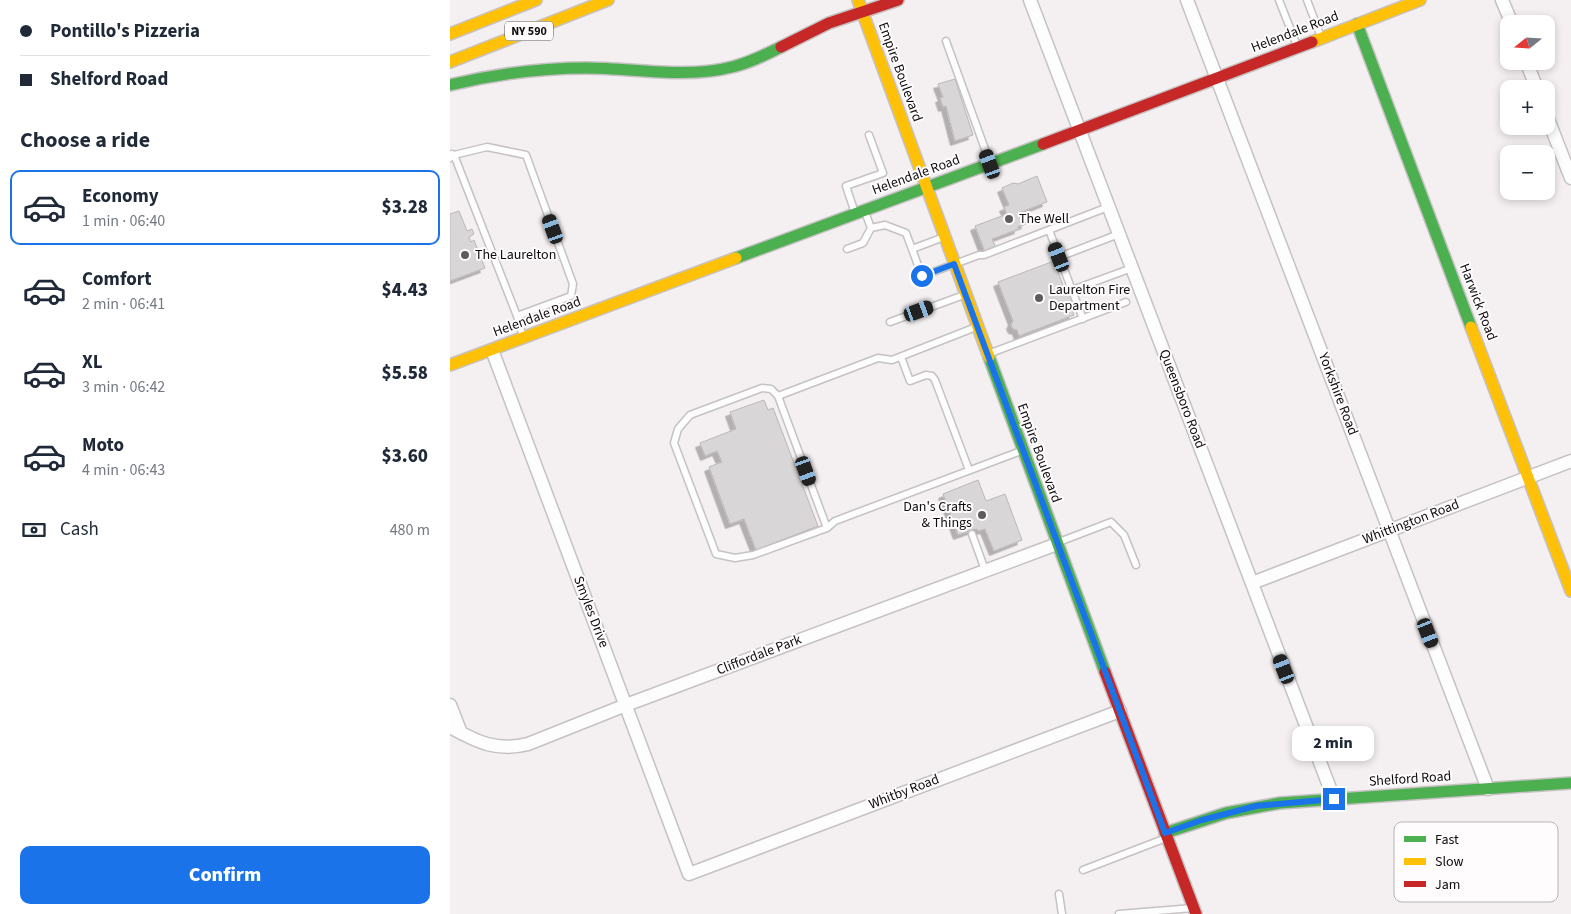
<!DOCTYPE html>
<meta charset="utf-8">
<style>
:root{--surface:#fff;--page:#f6f6f7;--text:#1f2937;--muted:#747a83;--line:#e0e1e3;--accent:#1a73e8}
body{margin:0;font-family:"Source Sans 3",sans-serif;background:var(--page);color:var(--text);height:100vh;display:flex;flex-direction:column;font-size:19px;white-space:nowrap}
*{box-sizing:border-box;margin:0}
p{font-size:16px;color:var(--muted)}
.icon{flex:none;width:28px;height:28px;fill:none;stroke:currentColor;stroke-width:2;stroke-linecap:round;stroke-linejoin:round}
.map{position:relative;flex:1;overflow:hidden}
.side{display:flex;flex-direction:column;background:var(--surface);width:450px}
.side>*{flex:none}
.top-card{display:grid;align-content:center;height:110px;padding:0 20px;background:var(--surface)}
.needle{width:32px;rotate:252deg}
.controls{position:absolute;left:1050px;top:15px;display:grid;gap:10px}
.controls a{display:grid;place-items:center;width:55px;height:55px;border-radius:10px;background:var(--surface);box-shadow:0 2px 8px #0003;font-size:25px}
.end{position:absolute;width:22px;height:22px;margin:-11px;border:6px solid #1a73e8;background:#fff;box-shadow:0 0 0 2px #fff}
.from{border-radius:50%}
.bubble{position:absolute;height:35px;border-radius:10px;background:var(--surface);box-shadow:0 2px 8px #0003;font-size:16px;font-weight:800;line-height:35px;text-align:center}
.car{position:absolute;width:15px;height:30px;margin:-15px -8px;border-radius:6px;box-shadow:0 0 4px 1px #0007;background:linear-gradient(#222 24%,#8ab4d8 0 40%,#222 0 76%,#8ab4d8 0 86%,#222 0)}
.top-card b{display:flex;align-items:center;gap:18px;height:48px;font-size:19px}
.top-card b+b{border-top:1px solid var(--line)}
.top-card i{width:12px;height:12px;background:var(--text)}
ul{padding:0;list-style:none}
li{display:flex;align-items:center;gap:15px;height:75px;margin:0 10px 8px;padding:0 10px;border:2px solid transparent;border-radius:10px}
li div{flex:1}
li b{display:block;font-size:19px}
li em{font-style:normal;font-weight:800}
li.on{border-color:var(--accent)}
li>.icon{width:45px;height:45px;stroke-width:1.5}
h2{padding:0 20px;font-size:22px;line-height:60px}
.pay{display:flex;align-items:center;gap:12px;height:55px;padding:0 20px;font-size:19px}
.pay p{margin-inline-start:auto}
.cta{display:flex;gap:10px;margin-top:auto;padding:10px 20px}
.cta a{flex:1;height:58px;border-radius:10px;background:var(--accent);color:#fff;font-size:20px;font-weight:800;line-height:58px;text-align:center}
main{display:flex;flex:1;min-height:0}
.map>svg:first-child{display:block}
.building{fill:#d9d6d7;stroke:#bbb7b8;filter:url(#shadow)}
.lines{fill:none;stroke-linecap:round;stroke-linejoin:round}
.lane-casing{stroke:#c6c2c3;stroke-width:9}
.street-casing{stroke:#c6c2c3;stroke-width:15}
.fast-casing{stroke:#c6c2c3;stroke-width:14}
.slow-casing{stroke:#c6c2c3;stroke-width:14}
.jam-casing{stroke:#c6c2c3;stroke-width:14}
.lane{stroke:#fdfdfd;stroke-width:6}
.street{stroke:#fdfdfd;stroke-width:12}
.fast{stroke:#4caf50;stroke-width:11}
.slow{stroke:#ffc107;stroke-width:11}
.jam{stroke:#c62828;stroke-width:11}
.route{stroke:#1a73e8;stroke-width:6}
.poi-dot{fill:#5f5b5c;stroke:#fefcfd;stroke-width:2}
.labels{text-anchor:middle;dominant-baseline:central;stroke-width:4;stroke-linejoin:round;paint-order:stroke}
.shield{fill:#fefcfd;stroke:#575455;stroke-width:1}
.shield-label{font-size:12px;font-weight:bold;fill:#0f0c0d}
.street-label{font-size:14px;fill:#0f0c0d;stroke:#fefcfd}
.poi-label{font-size:14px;fill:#0f0c0d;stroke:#fefcfd;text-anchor:start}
.key{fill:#fefcfd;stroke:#b6b4b5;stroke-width:1}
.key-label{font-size:14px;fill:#0f0c0d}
</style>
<main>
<section class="side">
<div class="top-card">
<b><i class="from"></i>Pontillo's Pizzeria</b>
<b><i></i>Shelford Road</b>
</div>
<h2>Choose a ride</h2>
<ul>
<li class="on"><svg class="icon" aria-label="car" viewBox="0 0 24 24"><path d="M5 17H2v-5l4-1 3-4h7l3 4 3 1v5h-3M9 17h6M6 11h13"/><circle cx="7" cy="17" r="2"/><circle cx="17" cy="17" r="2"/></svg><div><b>Economy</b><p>1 min · 06:40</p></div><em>$3.28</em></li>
<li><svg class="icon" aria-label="car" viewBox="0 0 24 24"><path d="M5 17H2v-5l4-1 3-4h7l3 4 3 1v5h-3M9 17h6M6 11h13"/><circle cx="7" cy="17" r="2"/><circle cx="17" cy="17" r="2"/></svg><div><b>Comfort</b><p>2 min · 06:41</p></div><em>$4.43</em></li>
<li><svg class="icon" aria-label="car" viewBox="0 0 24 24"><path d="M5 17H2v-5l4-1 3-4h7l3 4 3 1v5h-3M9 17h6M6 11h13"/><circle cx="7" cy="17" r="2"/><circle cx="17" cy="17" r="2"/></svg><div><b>XL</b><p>3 min · 06:42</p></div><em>$5.58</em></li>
<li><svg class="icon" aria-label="car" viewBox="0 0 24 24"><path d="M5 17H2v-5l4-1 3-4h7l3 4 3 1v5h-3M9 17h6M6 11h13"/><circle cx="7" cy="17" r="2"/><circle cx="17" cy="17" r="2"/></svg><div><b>Moto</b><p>4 min · 06:43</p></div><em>$3.60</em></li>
</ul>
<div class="pay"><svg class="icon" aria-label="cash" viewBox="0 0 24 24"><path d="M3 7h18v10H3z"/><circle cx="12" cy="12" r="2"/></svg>Cash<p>480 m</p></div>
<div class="cta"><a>Confirm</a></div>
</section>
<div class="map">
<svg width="1121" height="914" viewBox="0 0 1121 914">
<defs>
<filter id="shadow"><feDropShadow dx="-4.5" dy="4.5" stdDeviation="0" flood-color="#0004"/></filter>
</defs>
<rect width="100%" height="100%" fill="#f4eff0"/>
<path class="building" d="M505 79 523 135 505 141 496 106 493 107 490 98 493 97 488 84Z
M587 176 597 202 571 212 576 224 568 227 569 229 542 239 546 248 535 252 525 226 557 214 554 207 559 205 552 188 563 183 568 184Z
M9 211 17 231 22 229 24 234 19 237 21 242 24 240 35 268 0 281V214Z
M604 261 617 296 621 294 624 301 619 303 624 315 569 336 567 330 563 329 561 325 563 321 548 282Z
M314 400 318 410 323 408 368 526 306 550 294 519 280 524 259 467 272 462 267 451 255 456 250 443 286 429 280 412Z
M528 480 536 501 555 494 572 540 544 551 535 529 528 531 527 529 522 530 508 535 493 494Z"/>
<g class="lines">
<defs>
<path id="lane" d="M829 0 847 46
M857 0 871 37
M496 41 540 163
M2 154 4 155 67 316 73 337
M0 158 4 155 37 147 76 155 123 284 121 296 67 316
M415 212 421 228 435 225 456 233 472 276 529 255H534L658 207
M405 213 396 186 433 173 419 135
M599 230 633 319
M397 249 413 243 421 228
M462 249 494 237
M609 257 669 234
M622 290 682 268
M440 322 514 295
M526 327 442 360 428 358 328 396 321 389 312 388 240 415 228 429 224 443 266 554 285 558 303 555 377 528 385 521 571 451
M538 354 676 302
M451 357 460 381 476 375 482 376 485 380 519 470
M328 396 377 528
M522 534 535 570
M609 542 661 522 674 535 686 565
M633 870 716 838
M609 894 612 914
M669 914 743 908"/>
<path id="street" d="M580 0 884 799
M737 0 1038 789
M1052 0 1062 24
M1076 61 1087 89
M1096 114 1121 178
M42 350 239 874 670 711
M802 583 1121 461
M0 705 11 733
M0 727C27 742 47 752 78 744L176 705 607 544"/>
<path id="fast" d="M907 24 1021 327
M0 85C45 74 90 68 137 68 184 68 235 79 282 67 299 63 315 55 331 47
M286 258 593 144
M539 357 655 672
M715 833 776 813 830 803 1121 783"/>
<path id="slow" d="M408 0 539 357
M0 34 86 0
M862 42 970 0
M0 62 158 0
M1021 327 1121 591
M0 365 286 258"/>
<path id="jam" d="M331 47 379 23 448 0
M593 144 862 42
M655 672 746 914"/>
</defs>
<use href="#lane" class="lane-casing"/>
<use href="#street" class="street-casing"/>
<use href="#fast" class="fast-casing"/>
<use href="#slow" class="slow-casing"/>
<use href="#jam" class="jam-casing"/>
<use href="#lane" class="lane"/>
<use href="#street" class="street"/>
<use href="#fast" class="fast"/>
<use href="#slow" class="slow"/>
<use href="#jam" class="jam"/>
</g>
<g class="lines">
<path class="route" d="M472 276 504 264 715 833 752 820 806 806 884 799"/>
</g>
<g class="poi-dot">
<circle cx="559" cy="219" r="5"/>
<circle cx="15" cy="255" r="5"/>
<circle cx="589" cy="298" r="5"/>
<circle cx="532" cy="515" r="5"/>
</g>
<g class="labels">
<rect class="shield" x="55" y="21.5" width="48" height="19" rx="4"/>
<g class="shield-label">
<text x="79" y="31">NY 590</text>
</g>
<g class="street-label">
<text transform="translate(845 32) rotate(-21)">Helendale Road</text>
<text transform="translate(450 72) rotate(70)">Empire Boulevard</text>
<text transform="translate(466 175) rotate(-20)">Helendale Road</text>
<text transform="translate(1028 302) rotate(69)">Harwick Road</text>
<text transform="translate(87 317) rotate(-20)">Helendale Road</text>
<text transform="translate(888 394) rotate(69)">Yorkshire Road</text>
<text transform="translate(732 399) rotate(69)">Queensboro Road</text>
<text transform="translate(589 453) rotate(70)">Empire Boulevard</text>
<text transform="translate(961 522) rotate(-21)">Whittington Road</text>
<text transform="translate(141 612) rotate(69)">Smyles Drive</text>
<text transform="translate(309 655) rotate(-21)">Cliffordale Park</text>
<text transform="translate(960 779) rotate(-4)">Shelford Road</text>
<text transform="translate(454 792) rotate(-21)">Whitby Road</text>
</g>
<g class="poi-label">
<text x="569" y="219">The Well</text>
<text x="25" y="255">The Laurelton</text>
<text x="599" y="290">Laurelton Fire<tspan x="599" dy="16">Department</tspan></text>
<text x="522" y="507" text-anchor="end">Dan's Crafts<tspan x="522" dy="16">&amp; Things</tspan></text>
</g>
</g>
<rect x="944" y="822" width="164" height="80" rx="8" class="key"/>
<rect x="954" y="836" width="22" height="6" fill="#4caf50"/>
<rect x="954" y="858" width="22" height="7" fill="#ffc107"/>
<rect x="954" y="881" width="22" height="6" fill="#c62828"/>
<g class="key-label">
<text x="985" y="844">Fast</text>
<text x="985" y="866">Slow</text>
<text x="985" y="889">Jam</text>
</g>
</svg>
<div class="controls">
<a><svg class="needle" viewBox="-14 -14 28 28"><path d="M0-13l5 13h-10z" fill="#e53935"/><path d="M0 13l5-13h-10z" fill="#747a83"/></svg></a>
<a>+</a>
<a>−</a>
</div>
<i class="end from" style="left:472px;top:276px"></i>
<i class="end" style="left:884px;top:799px"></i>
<div class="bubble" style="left:842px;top:726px;width:82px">2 min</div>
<i class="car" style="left:540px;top:164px;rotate:340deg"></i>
<i class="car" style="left:103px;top:229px;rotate:340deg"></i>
<i class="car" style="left:609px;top:257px;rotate:339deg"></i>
<i class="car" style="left:469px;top:311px;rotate:70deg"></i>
<i class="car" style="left:356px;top:471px;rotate:160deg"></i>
<i class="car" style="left:978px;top:633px;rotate:159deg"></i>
<i class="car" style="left:834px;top:669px;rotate:339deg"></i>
</div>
</main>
